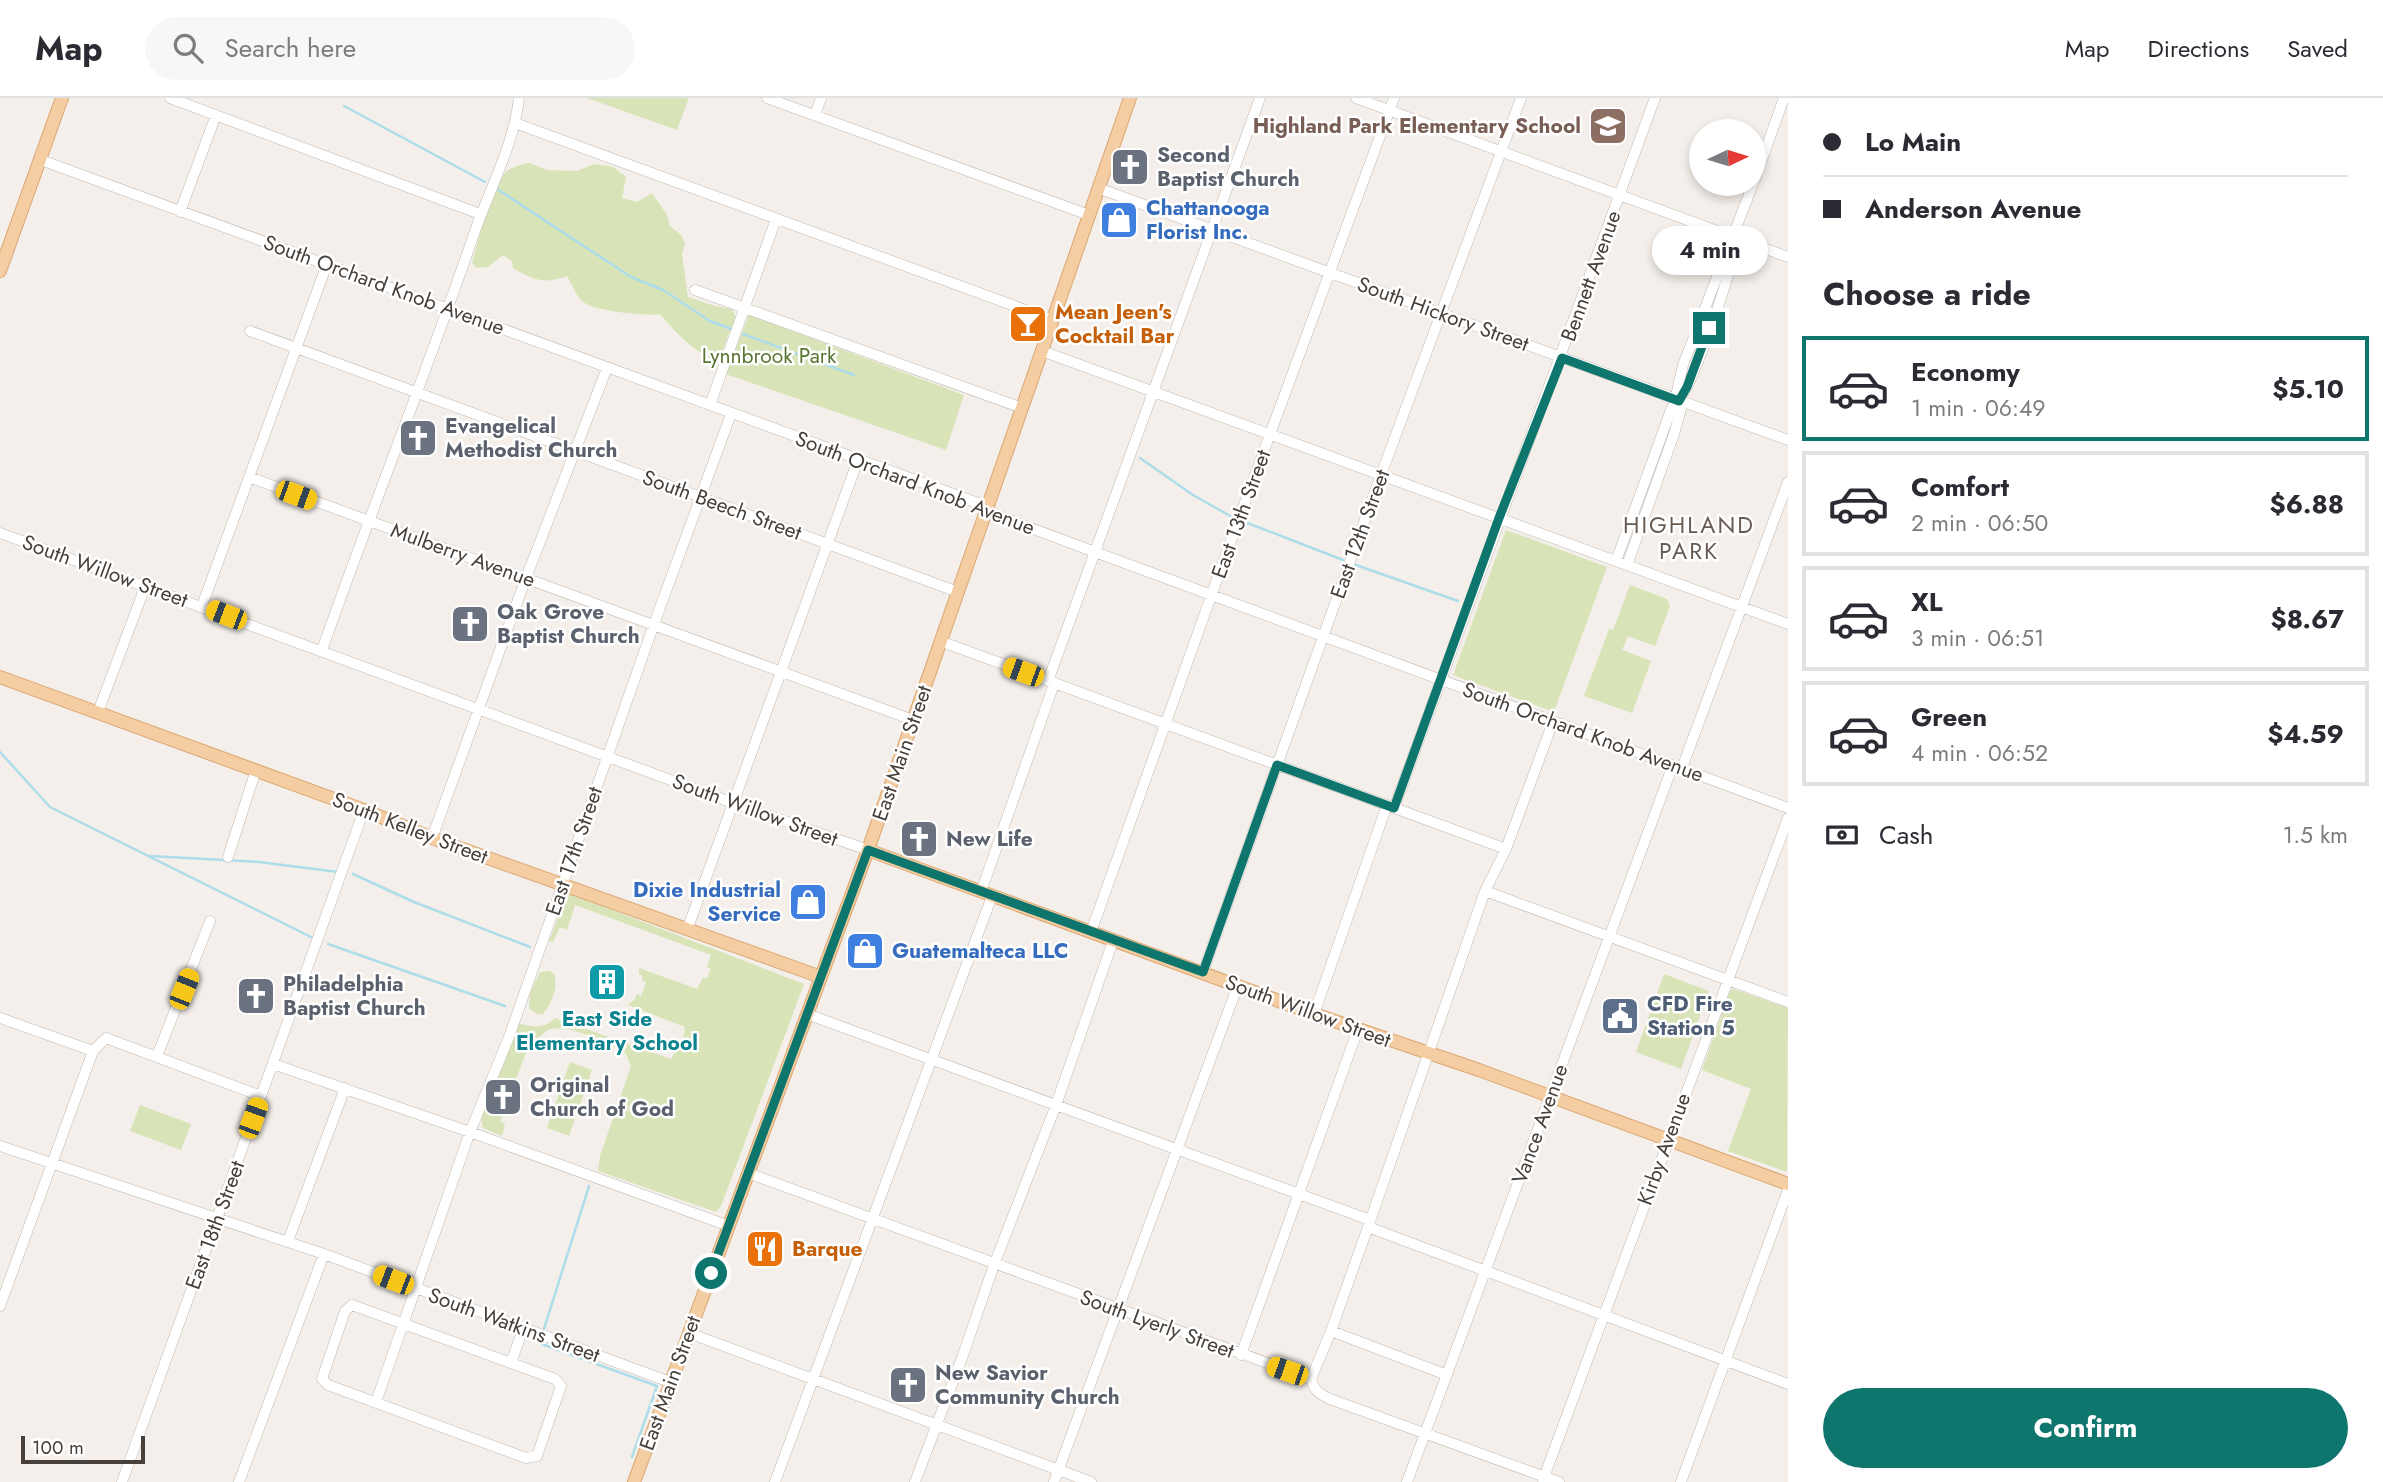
<!DOCTYPE html>
<meta charset="utf-8">
<style>
:root{--surface:#fff;--page:#f7f7f7;--text:#2b2b33;--muted:#7c7c81;--line:#e1e1e2;--accent:#0f766e}
body{margin:0;font-family:Jost,sans-serif;background:var(--page);color:var(--text);height:100vh;display:flex;flex-direction:column;font-size:26px;white-space:nowrap}
*{box-sizing:border-box;margin:0}
p{font-size:23px;color:var(--muted)}
.icon{flex:none;width:38px;height:38px;fill:none;stroke:currentColor;stroke-width:2;stroke-linecap:round;stroke-linejoin:round}
.map{position:relative;flex:1;overflow:hidden}
.details{display:flex;flex-direction:column;background:var(--surface);width:595px}
.details>*{flex:none}
.banner{display:grid;align-content:center;height:154px;padding:0 35px;background:var(--surface)}
.needle{width:46px;rotate:86deg}
.buttons{position:absolute;left:1689px;top:21px;display:grid;gap:14px}
.buttons a{display:grid;place-items:center;width:77px;height:77px;border-radius:50%;background:var(--surface);box-shadow:0 4px 10px #0003;font-size:35px}
.scale{position:absolute;left:21px;bottom:18px;width:124px;box-sizing:border-box;padding-left:7px;border:4px solid #473f39;border-top:0;font-size:19px;line-height:24px;white-space:nowrap;color:#473f39;-webkit-text-stroke:5px #fff;paint-order:stroke}
.end{position:absolute;width:32px;height:32px;margin:-16px;border:9px solid #0f766e;background:#fff;box-shadow:0 0 0 4px #fff}
.from{border-radius:50%}
.bubble{position:absolute;height:49px;border-radius:24px;background:var(--surface);box-shadow:0 4px 10px #0003;font-size:23px;font-weight:700;line-height:49px;text-align:center}
.car{position:absolute;width:21px;height:42px;margin:-21px -10px;border-radius:9px;box-shadow:0 0 5px 2px #0007;background:linear-gradient(#f5c518 24%,#345 0 40%,#f5c518 0 76%,#345 0 86%,#f5c518 0)}
.banner b{display:flex;align-items:center;gap:24px;height:66px;font-size:26px}
.banner b+b{border-top:2px solid var(--line)}
.banner i{width:18px;height:18px;background:var(--text)}
ul{padding:0;list-style:none}
li{display:flex;align-items:center;gap:21px;height:105px;margin:0 14px 10px;padding:0 21px;border:4px solid var(--line);border-radius:0px}
li div{flex:1}
li b{display:block;font-size:26px}
li em{font-style:normal;font-weight:700}
li.current{border-color:var(--accent)}
li>.icon{width:63px;height:63px;stroke-width:1.5}
h2{padding:0 35px;font-size:32px;line-height:84px}
.pay{display:flex;align-items:center;gap:18px;height:77px;padding:0 35px;font-size:26px}
.pay p{margin-inline-start:auto}
.button{display:flex;gap:14px;margin-top:auto;padding:14px 35px}
.button a{flex:1;height:80px;border-radius:42px;background:var(--accent);color:#fff;font-size:28px;font-weight:700;line-height:80px;text-align:center}
header{display:flex;align-items:center;gap:42px;box-sizing:border-box;height:98px;padding:0 35px;background:var(--surface);border-bottom:2px solid var(--line)}
header strong{font-size:33px}
nav{display:flex;gap:38px;margin-inline-start:auto;font-size:24px}
.search{width:490px;height:63px;background:var(--page);display:flex;align-items:center;gap:18px;box-sizing:border-box;padding:0 24px;border-radius:38px;color:var(--muted);font-size:26px}
main{display:flex;flex:1;min-height:0}
.map>svg:first-child{display:block}
.green{fill:#d8e4b7}
.lines{fill:none;stroke-linecap:round;stroke-linejoin:round}
.stream{stroke:#adddea;stroke-width:2.5}
.minor-casing{stroke:#c1b8b1;stroke-width:11}
.major-casing{stroke:#daa772;stroke-width:14}
.minor{stroke:#fff;stroke-width:10}
.major{stroke:#f5cda2;stroke-width:12}
.route{stroke:#0f766e;stroke-width:9}
.labels{text-anchor:middle;dominant-baseline:central;stroke-width:5;stroke-linejoin:round;paint-order:stroke}
.education-label{font-size:21px;font-weight:bold;fill:#785e54;stroke:#fff;text-anchor:end}
.worship-label{font-size:21px;font-weight:bold;fill:#5b616d;stroke:#fff;text-anchor:start}
.shop-label{font-size:21px;font-weight:bold;fill:#366cbe;stroke:#fff;text-anchor:start}
.street-label{font-size:21px;fill:#473f39;stroke:#fff}
.food-label{font-size:21px;font-weight:bold;fill:#c56008;stroke:#fff;text-anchor:start}
.park-label{font-size:21px;fill:#577431;stroke:#fff}
.service-label{font-size:21px;font-weight:bold;fill:#4e5e75;stroke:#fff;text-anchor:start}
.culture-label{font-size:21px;font-weight:bold;fill:#0d838f;stroke:#fff}
.neighbourhood-label{font-size:23px;letter-spacing:2px;fill:#695b51;stroke:#fff}
</style>
<header>
<strong>Map</strong>
<div class="search"><svg class="icon" aria-label="search" viewBox="0 0 24 24"><circle cx="10" cy="10" r="6"/><path d="M15 15l6 6"/></svg>Search here</div>
<nav><a>Map</a><a>Directions</a><a>Saved</a></nav>
</header>
<main>
<div class="map">
<svg width="1788" height="1384" viewBox="0 0 1788 1384">
<rect width="100%" height="100%" fill="#f4efea"/>
<path class="green" d="M587 0H689L677 32Z
M529 65 547 72 577 73 594 66 613 69 626 79 622 100 637 104 652 95 667 117 670 128 681 137 685 145 682 156 688 199 715 208 732 211 736 220 728 237 722 255 712 262C692 251 674 233 660 216 644 218 592 213 582 203 576 197 572 186 567 178 544 186 535 183 513 170L512 163 503 157 488 169 476 170 472 164C478 144 492 91 504 76 511 69 519 67 529 65Z
M749 217 964 297 946 352 726 276Z
M1506 432 1607 469 1554 614 1453 577Z
M1630 487 1667 501 1670 508 1655 548 1628 538 1622 552 1651 563 1632 615 1584 598 1609 531 1613 532Z
M568 795 804 886 721 1108 716 1114 598 1073 600 1058 631 968 626 956C610 946 566 924 548 932 542 935 538 942 533 948L529 947 500 1023 505 1026 502 1038 483 1030 481 1020 517 925C533 929 543 932 555 920L671 961 677 950H682L685 929 628 907 634 902 637 896 641 898 646 884 642 882V877L639 876V870L697 891 703 880H707L711 871 707 869 711 857 575 807 567 832 560 829 553 844 549 843Z
M549 873 553 875C560 887 551 906 543 916H537L529 910 530 895 540 874Z
M1664 876 1709 893 1681 971 1636 954Z
M1733 891 1788 910 1787 1074 1728 1053 1751 991 1702 972 1730 893Z
M570 964 592 972 569 1038 547 1030Z
M140 1007 191 1026 181 1052 130 1033Z"/>
<g class="lines">
<path class="stream" d="M344 8 485 84
M497 91 631 179 663 192 710 223 731 231
M743 236 854 277
M1140 360 1193 397 1232 419
M1245 424 1343 462
M1356 467 1458 503
M0 654 50 709 315 841
M150 758 259 764 338 774
M353 776 414 804 530 849
M328 846 505 908
M544 1231 589 1088
M539 1245 657 1288 632 1359"/>
<defs>
<path id="minor" d="M170 0 480 116
M767 0 1089 117
M1356 0 1788 159
M815 17 821 0
M515 25 1053 222
M41 62 978 405 996 417 1095 454 1788 710
M1754 84 1784 0
M1098 90 1788 342
M180 114 216 17
M695 192 1022 310
M250 233 958 494
M1042 253 1788 526
M710 307 776 121
M249 379 913 622
M0 435 733 705 868 752
M1616 463 1672 309C1679 303 1684 296 1688 287 1700 261 1738 162 1734 139
M1627 467 1674 336 1681 311 1677 293 1683 267 1753 86
M202 508 327 166
M940 543 1506 751
M322 552C371 413 426 276 474 136 489 92 514 47 519 0
M1048 583 1260 0
M98 614 145 489
M1682 670 1788 384
M1394 710C1481 473 1570 237 1655 0
M432 740 526 480 607 270
M228 759 256 672
M1485 793 1788 904
M981 794 1054 586
M687 832 858 362
M1091 834 1234 434 1394 0
M1203 874 1381 377 1521 0
M807 916 1370 1122
M1314 916 1387 707
M0 920 93 953 106 940 261 998
M157 958 210 823
M273 966 470 1034 729 1128
M0 1048 324 1156 670 1284
M748 1075 1311 1281C1314 1293 1320 1296 1330 1301L1559 1384
M1368 1129 1788 1286
M288 1143 345 990
M352 1207 555 1281 561 1288 537 1358 526 1360 328 1287 322 1281 345 1213Z
M0 1208 93 953
M1331 1233 1447 1277
M689 1235 1091 1384
M1241 1257 1358 931
M511 1265 523 1231
M1311 1281 1331 1233 1368 1129 1485 793 1506 751 1553 624
M376 1304 470 1034 509 939 654 526 731 316
M1543 1382 1788 720
M122 1384 364 712
M239 1384 324 1156
M775 1384 992 798
M915 1384 962 1260 994 1167 1056 1007 1113 843
M1054 1384 1238 887
M1407 1384 1673 667
M1681 1384 1788 1092"/>
<path id="major" d="M0 173 62 0
M0 579 364 712 432 740 821 879
M868 752 1314 916 1479 972 1788 1086
M634 1384 868 752 1130 0"/>
</defs>
<use href="#minor" class="minor-casing"/>
<use href="#major" class="major-casing"/>
<use href="#minor" class="minor"/>
<use href="#major" class="major"/>
</g>
<g class="lines">
<path class="route" d="M711 1175 868 752 1203 874 1277 667 1394 710 1499 420 1562 260 1679 303 1687 289 1709 230"/>
</g>
<defs>
<symbol id="school-square" viewBox="-11 -11 22 22"><rect x="-9" y="-9" width="18" height="18" rx="4" fill="#8d6e63" stroke="#fff"/><path d="M0-5L7-2L0 1L-7-2ZM-4 1L0 2.5L4 1V4Q0 6-4 4Z" fill="#fff"/></symbol>
<symbol id="church-square" viewBox="-11 -11 22 22"><rect x="-9" y="-9" width="18" height="18" rx="4" fill="#6b7280" stroke="#fff"/><path d="M-1.2-6h2.4v3.5h3.3v2.4h-3.3V6h-2.4V-.1h-3.3v-2.4h3.3Z" fill="#fff"/></symbol>
<symbol id="shop-square" viewBox="-11 -11 22 22"><rect x="-9" y="-9" width="18" height="18" rx="4" fill="#3f7fe0" stroke="#fff"/><path d="M-5-2.5h2.3a2.7 3.5 0 0 1 5.4 0H5L5.5 6h-11ZM-1.5-2.5h3a1.5 2.3 0 0 0-3 0Z" fill="#fff"/></symbol>
<symbol id="bar-square" viewBox="-11 -11 22 22"><rect x="-9" y="-9" width="18" height="18" rx="4" fill="#e8710a" stroke="#fff"/><path d="M-6-5H6L.8 .8V4.5H3.5V6h-7V4.5H-.8V.8Z" fill="#fff"/></symbol>
<symbol id="building-square" viewBox="-11 -11 22 22"><rect x="-9" y="-9" width="18" height="18" rx="4" fill="#0f9aa8" stroke="#fff"/><path d="M-4-6H4V6H1V3H-1V6H-4ZM-2.5-4.3h1.7v1.8h-1.7ZM.8-4.3h1.7v1.8H.8ZM-2.5-1h1.7V.8h-1.7ZM.8-1h1.7V.8H.8Z" fill="#fff"/></symbol>
<symbol id="civic-square" viewBox="-11 -11 22 22"><rect x="-9" y="-9" width="18" height="18" rx="4" fill="#5c6f8a" stroke="#fff"/><path d="M-.6-6.5H3V-4.5H.6V-3L4-1V1h2V6H-6V1h2V-1L-.6-3ZM-1.2 2.5V6h2.4V2.5Z" fill="#fff"/></symbol>
<symbol id="restaurant-square" viewBox="-11 -11 22 22"><rect x="-9" y="-9" width="18" height="18" rx="4" fill="#e8710a" stroke="#fff"/><path d="M-5-6h1v4h1v-4h1v4h1v-4h1v5L-1.5 .5V6h-2V.5L-5-1ZM5-6V6H3V1.5H1.5Q1.5-4 5-6Z" fill="#fff"/></symbol>
</defs>
<g fill-rule="evenodd">
<use href="#school-square" x="1586" y="6" width="44" height="44"/>
<use href="#church-square" x="1108" y="47" width="44" height="44"/>
<use href="#shop-square" x="1097" y="100" width="44" height="44"/>
<use href="#bar-square" x="1006" y="204" width="44" height="44"/>
<use href="#church-square" x="396" y="318" width="44" height="44"/>
<use href="#church-square" x="448" y="504" width="44" height="44"/>
<use href="#church-square" x="897" y="719" width="44" height="44"/>
<use href="#shop-square" x="786" y="782" width="44" height="44"/>
<use href="#shop-square" x="843" y="831" width="44" height="44"/>
<use href="#building-square" x="585" y="862" width="44" height="44"/>
<use href="#church-square" x="234" y="876" width="44" height="44"/>
<use href="#civic-square" x="1598" y="896" width="44" height="44"/>
<use href="#church-square" x="481" y="977" width="44" height="44"/>
<use href="#restaurant-square" x="743" y="1129" width="44" height="44"/>
<use href="#church-square" x="886" y="1265" width="44" height="44"/>
</g>
<g class="labels">
<g class="education-label">
<text x="1581" y="28">Highland Park Elementary School</text>
</g>
<g class="worship-label">
<text x="1157" y="57">Second<tspan x="1157" dy="24">Baptist Church</tspan></text>
<text x="445" y="328">Evangelical<tspan x="445" dy="24">Methodist Church</tspan></text>
<text x="497" y="514">Oak Grove<tspan x="497" dy="24">Baptist Church</tspan></text>
<text x="946" y="741">New Life</text>
<text x="283" y="886">Philadelphia<tspan x="283" dy="24">Baptist Church</tspan></text>
<text x="530" y="987">Original<tspan x="530" dy="24">Church of God</tspan></text>
<text x="935" y="1275">New Savior<tspan x="935" dy="24">Community Church</tspan></text>
</g>
<g class="shop-label">
<text x="1146" y="110">Chattanooga<tspan x="1146" dy="24">Florist Inc.</tspan></text>
<text x="781" y="792" text-anchor="end">Dixie Industrial<tspan x="781" dy="24">Service</tspan></text>
<text x="892" y="853">Guatemalteca LLC</text>
</g>
<g class="street-label">
<text transform="translate(1591 178) rotate(-70)">Bennett Avenue</text>
<text transform="translate(384 187) rotate(20)">South Orchard Knob Avenue</text>
<text transform="translate(1443 216) rotate(20)">South Hickory Street</text>
<text transform="translate(915 385) rotate(21)">South Orchard Knob Avenue</text>
<text transform="translate(722 407) rotate(20)">South Beech Street</text>
<text transform="translate(1241 416) rotate(-70)">East 13th Street</text>
<text transform="translate(1360 436) rotate(-70)">East 12th Street</text>
<text transform="translate(463 457) rotate(20)">Mulberry Avenue</text>
<text transform="translate(105 473) rotate(20)">South Willow Street</text>
<text transform="translate(1583 634) rotate(20)">South Orchard Knob Avenue</text>
<text transform="translate(902 655) rotate(-71)">East Main Street</text>
<text transform="translate(755 712) rotate(20)">South Willow Street</text>
<text transform="translate(410 730) rotate(21)">South Kelley Street</text>
<text transform="translate(574 753) rotate(-71)">East 17th Street</text>
<text transform="translate(1308 913) rotate(20)">South Willow Street</text>
<text transform="translate(1540 1026) rotate(-70)">Vance Avenue</text>
<text transform="translate(1664 1051) rotate(-70)">Kirby Avenue</text>
<text transform="translate(215 1127) rotate(-70)">East 18th Street</text>
<text transform="translate(1157 1226) rotate(20)">South Lyerly Street</text>
<text transform="translate(514 1227) rotate(20)">South Watkins Street</text>
<text transform="translate(670 1285) rotate(-70)">East Main Street</text>
</g>
<g class="food-label">
<text x="1055" y="214">Mean Jeen's<tspan x="1055" dy="24">Cocktail Bar</tspan></text>
<text x="792" y="1151">Barque</text>
</g>
<g class="park-label">
<text x="769" y="258">Lynnbrook Park</text>
</g>
<g class="service-label">
<text x="1647" y="906">CFD Fire<tspan x="1647" dy="24">Station 5</tspan></text>
</g>
<g class="culture-label">
<text x="607" y="921">East Side<tspan x="607" dy="24">Elementary School</tspan></text>
</g>
<g class="neighbourhood-label">
<text x="1689" y="427">HIGHLAND<tspan x="1689" dy="26">PARK</tspan></text>
</g>
</g>
</svg>
<div class="buttons">
<a><svg class="needle" viewBox="-14 -14 28 28"><path d="M0-13l5 13h-10z" fill="#e53935"/><path d="M0 13l5-13h-10z" fill="#7c7c81"/></svg></a>
</div>
<div class="scale">100 m</div>
<i class="end from" style="left:711px;top:1175px"></i>
<i class="end" style="left:1709px;top:230px"></i>
<div class="bubble" style="left:1652px;top:128px;width:116px">4 min</div>
<i class="car" style="left:296px;top:397px;rotate:110deg"></i>
<i class="car" style="left:226px;top:517px;rotate:291deg"></i>
<i class="car" style="left:1023px;top:574px;rotate:290deg"></i>
<i class="car" style="left:184px;top:891px;rotate:22deg"></i>
<i class="car" style="left:253px;top:1020px;rotate:20deg"></i>
<i class="car" style="left:393px;top:1182px;rotate:291deg"></i>
<i class="car" style="left:1287px;top:1273px;rotate:289deg"></i>
</div>
<section class="details">
<div class="banner">
<b><i class="from"></i>Lo Main</b>
<b><i></i>Anderson Avenue</b>
</div>
<h2>Choose a ride</h2>
<ul>
<li class="current"><svg class="icon" aria-label="car" viewBox="0 0 24 24"><path d="M5 17H2v-5l4-1 3-4h7l3 4 3 1v5h-3M9 17h6M6 11h13"/><circle cx="7" cy="17" r="2"/><circle cx="17" cy="17" r="2"/></svg><div><b>Economy</b><p>1 min · 06:49</p></div><em>$5.10</em></li>
<li><svg class="icon" aria-label="car" viewBox="0 0 24 24"><path d="M5 17H2v-5l4-1 3-4h7l3 4 3 1v5h-3M9 17h6M6 11h13"/><circle cx="7" cy="17" r="2"/><circle cx="17" cy="17" r="2"/></svg><div><b>Comfort</b><p>2 min · 06:50</p></div><em>$6.88</em></li>
<li><svg class="icon" aria-label="car" viewBox="0 0 24 24"><path d="M5 17H2v-5l4-1 3-4h7l3 4 3 1v5h-3M9 17h6M6 11h13"/><circle cx="7" cy="17" r="2"/><circle cx="17" cy="17" r="2"/></svg><div><b>XL</b><p>3 min · 06:51</p></div><em>$8.67</em></li>
<li><svg class="icon" aria-label="car" viewBox="0 0 24 24"><path d="M5 17H2v-5l4-1 3-4h7l3 4 3 1v5h-3M9 17h6M6 11h13"/><circle cx="7" cy="17" r="2"/><circle cx="17" cy="17" r="2"/></svg><div><b>Green</b><p>4 min · 06:52</p></div><em>$4.59</em></li>
</ul>
<div class="pay"><svg class="icon" aria-label="cash" viewBox="0 0 24 24"><path d="M3 7h18v10H3z"/><circle cx="12" cy="12" r="2"/></svg>Cash<p>1.5 km</p></div>
<div class="button"><a>Confirm</a></div>
</section>
</main>
